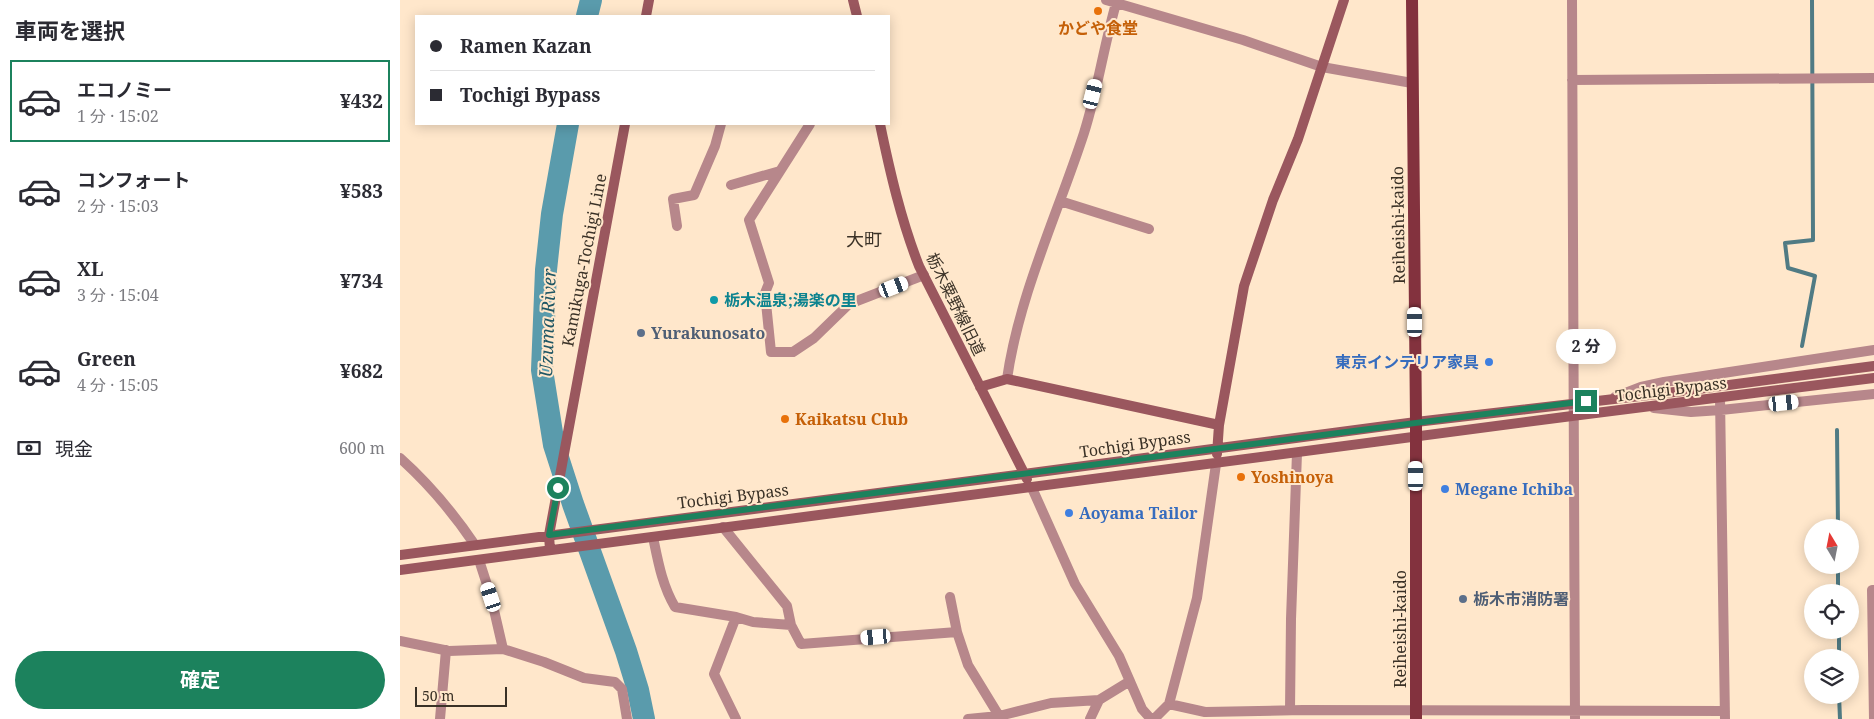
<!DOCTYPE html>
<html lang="ja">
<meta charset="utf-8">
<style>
:root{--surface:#fff;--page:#f2f2f3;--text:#2b2b33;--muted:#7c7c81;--line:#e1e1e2;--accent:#1c825d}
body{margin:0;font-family:"Noto Serif","Noto Sans JP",serif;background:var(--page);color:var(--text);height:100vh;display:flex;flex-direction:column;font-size:19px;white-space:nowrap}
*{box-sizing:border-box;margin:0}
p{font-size:16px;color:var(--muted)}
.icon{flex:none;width:28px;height:28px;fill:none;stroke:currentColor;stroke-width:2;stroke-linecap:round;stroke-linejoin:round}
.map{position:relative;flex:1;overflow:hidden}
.side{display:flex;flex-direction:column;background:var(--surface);width:400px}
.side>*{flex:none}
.banner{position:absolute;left:15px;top:15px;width:475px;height:110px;border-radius:0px;box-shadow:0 2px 12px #0003;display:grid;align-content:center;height:110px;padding:0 15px;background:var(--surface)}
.needle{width:32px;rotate:350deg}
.tools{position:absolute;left:1404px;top:519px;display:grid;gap:10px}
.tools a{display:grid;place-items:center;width:55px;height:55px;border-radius:50%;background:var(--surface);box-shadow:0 2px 12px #0003;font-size:25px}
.scale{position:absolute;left:15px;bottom:12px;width:92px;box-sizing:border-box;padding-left:5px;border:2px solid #3a3126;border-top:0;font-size:14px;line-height:18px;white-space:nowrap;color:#3a3126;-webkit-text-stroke:4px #ffe7cb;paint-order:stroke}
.end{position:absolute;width:22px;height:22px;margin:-11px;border:6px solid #1c825d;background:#fff;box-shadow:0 0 0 2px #fff}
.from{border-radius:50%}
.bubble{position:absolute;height:35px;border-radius:18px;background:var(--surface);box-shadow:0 2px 12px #0003;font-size:16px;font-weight:700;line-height:35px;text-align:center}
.car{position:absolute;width:15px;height:30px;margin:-15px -8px;border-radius:6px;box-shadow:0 0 4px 1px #0007;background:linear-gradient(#fff 24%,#345 0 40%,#fff 0 76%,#345 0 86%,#fff 0)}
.banner b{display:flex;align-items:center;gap:18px;height:48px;font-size:19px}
.banner b+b{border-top:1px solid var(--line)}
.banner i{width:12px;height:12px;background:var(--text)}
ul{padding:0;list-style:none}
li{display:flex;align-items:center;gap:15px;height:82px;margin:0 10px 8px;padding:0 5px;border:2px solid transparent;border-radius:0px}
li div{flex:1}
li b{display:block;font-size:19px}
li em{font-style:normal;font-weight:700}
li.active{border-color:var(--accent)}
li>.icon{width:45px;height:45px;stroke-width:1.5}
h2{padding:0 15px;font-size:22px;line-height:60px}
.pay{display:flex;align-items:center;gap:12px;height:55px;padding:0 15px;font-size:19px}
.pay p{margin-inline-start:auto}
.button{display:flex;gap:10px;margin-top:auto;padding:10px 15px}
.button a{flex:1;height:58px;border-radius:30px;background:var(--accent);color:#fff;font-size:20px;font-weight:700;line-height:58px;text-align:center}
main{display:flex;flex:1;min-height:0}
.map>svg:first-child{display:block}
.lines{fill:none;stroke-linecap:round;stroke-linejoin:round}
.stream{stroke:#507b84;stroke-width:4}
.river{stroke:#5a9bac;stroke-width:22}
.street{stroke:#b7878b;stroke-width:10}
.secondary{stroke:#9a575e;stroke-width:10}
.primary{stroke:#83323e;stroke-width:12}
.route{stroke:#1c825d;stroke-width:6}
.food-dot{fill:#e8710a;stroke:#ffe7cb;stroke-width:2}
.culture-dot{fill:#0f9aa8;stroke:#ffe7cb;stroke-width:2}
.service-dot{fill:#5c6f8a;stroke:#ffe7cb;stroke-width:2}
.shop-dot{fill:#3f7fe0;stroke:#ffe7cb;stroke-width:2}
.labels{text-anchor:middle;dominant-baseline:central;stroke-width:4;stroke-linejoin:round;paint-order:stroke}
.food-label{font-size:16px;font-weight:bold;fill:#c56008;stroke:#ffe7cb;text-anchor:start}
.street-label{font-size:16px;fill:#3a3126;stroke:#ffe7cb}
.culture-label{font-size:16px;font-weight:bold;fill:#0d838f;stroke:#ffe7cb;text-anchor:start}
.service-label{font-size:16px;font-weight:bold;fill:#4e5e75;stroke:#ffe7cb;text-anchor:start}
.shop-label{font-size:16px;font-weight:bold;fill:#366cbe;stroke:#ffe7cb;text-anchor:start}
.neighbourhood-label{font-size:18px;fill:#3a3126;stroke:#ffe7cb}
.water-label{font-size:18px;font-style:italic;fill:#1f5664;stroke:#ffe7cb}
</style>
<main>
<section class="side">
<h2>車両を選択</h2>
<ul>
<li class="active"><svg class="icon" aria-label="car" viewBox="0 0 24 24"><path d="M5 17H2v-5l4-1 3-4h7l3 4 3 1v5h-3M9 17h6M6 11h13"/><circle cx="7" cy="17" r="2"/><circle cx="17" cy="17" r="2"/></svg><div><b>エコノミー</b><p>1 分 · 15:02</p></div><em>¥432</em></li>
<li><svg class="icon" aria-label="car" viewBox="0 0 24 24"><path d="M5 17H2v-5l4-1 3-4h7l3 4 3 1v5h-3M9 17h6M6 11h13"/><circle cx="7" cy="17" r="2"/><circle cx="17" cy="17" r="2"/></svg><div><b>コンフォート</b><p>2 分 · 15:03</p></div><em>¥583</em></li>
<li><svg class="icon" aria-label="car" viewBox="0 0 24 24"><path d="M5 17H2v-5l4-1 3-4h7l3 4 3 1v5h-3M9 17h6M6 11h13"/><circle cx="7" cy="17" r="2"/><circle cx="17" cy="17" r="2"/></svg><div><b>XL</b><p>3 分 · 15:04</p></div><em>¥734</em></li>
<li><svg class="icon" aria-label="car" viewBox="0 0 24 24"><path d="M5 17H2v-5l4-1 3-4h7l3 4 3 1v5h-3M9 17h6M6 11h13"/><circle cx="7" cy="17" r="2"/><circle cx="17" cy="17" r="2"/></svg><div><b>Green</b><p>4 分 · 15:05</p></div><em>¥682</em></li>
</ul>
<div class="pay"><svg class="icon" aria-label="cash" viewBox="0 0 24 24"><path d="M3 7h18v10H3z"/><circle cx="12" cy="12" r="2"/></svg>現金<p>600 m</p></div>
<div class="button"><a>確定</a></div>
</section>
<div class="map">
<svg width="1474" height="719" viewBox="0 0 1474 719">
<rect width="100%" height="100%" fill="#ffe7cb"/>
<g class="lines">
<path class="stream" d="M1402 346 1415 276 1388 268 1385 243 1413 240 1412 0
M1437 430 1438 528
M1438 565V592
M1439 630V658
M1439 695 1440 719"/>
<path class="river" d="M187 16 191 0
M168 124 152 214 146 270 142 370 154 445 173 504 226 651 238 690 244 719"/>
<path class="street" d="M706 0 843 40 922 67 1012 83
M1172 0C1174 240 1173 479 1175 719
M1172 80 1474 78
M410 124 349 220 369 283 365 293 371 352H393L414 338 449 304 524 275
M331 185 380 171
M660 201 749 229
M277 226 273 199 294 195 315 146 321 124
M607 379C619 295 658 213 684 133 698 89 704 44 717 0
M1215 397 1241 387 1264 382 1474 350
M1320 398 1325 719
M1254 408 1291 412 1321 410 1474 394
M0 458C28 483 54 514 75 545
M632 488 675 584 719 656 742 709 751 719
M323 527 387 606 391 625
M253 537C258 561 262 585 275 607L336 617 353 622 391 625 401 644 557 632
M79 560 91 597 103 649
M550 597 557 632 568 665 601 719
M336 617 314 674 336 719
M0 641 49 651 103 649 144 662 184 678 215 682 222 689 227 719
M769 704 805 712 903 710 1325 711
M890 710 891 619 897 453
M40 719 46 650
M568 719 599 716 651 703 699 700 730 681
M690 719 699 700
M754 719 769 704 797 598 816 464
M1474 719 1472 590H1474"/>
<path class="secondary" d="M453 0 457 16
M246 16 249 0
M480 124C490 172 501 220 519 266L627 479
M580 387 607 379 819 425 817 454
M819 425 844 286 873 200 898 139 944 0
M150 550 149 535 225 124
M0 555 624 474 1016 422 1283 391 1474 366
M0 570 1172 416 1474 378"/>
<path class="primary" d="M1012 0 1016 422V719"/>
</g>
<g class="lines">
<path class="route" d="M158 488 149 535 1186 401"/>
</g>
<g class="food-dot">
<circle cx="698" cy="11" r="5"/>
<circle cx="385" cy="419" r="5"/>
<circle cx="841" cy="477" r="5"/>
</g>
<circle class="culture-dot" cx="314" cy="300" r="5"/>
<g class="service-dot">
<circle cx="241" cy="333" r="5"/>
<circle cx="1063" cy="599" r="5"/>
</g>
<g class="shop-dot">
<circle cx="1089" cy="362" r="5"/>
<circle cx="1045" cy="489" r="5"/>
<circle cx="669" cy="513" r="5"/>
</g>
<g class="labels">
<g class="food-label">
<text x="698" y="28" text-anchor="middle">かどや食堂</text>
<text x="395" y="419">Kaikatsu Club</text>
<text x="851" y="477">Yoshinoya</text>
</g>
<g class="street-label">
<text transform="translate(998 225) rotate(-91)">Reiheishi-kaido</text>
<text transform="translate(184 260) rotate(-79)">Kamikuga-Tochigi Line</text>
<text transform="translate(556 304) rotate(64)">栃木粟野線旧道</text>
<text transform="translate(1271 389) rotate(-7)">Tochigi Bypass</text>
<text transform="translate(735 444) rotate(-8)">Tochigi Bypass</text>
<text transform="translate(333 496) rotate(-7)">Tochigi Bypass</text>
<text transform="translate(1000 629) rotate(-90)">Reiheishi-kaido</text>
</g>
<g class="culture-label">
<text x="324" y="300">栃木温泉;湯楽の里</text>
</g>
<g class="service-label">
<text x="251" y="333">Yurakunosato</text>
<text x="1073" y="599">栃木市消防署</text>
</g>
<g class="shop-label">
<text x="1079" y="362" text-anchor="end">東京インテリア家具</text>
<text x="1055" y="489">Megane Ichiba</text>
<text x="679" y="513">Aoyama Tailor</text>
</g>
<g class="neighbourhood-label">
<text x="464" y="239">大町</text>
</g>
<g class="water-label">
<text transform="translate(147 323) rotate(-88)">Uzuma River</text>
</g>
</g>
</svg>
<div class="tools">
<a><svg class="needle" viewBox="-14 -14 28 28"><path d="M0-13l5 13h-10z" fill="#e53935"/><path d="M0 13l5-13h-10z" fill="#7c7c81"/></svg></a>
<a><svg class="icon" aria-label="locate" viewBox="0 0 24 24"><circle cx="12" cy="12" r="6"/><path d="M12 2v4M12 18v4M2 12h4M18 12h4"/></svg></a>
<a><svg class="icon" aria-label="layers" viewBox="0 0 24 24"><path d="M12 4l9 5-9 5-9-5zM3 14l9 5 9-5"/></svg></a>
</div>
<div class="scale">50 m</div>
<i class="end from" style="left:158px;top:488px"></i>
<i class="end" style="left:1186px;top:401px"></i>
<div class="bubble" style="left:1156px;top:329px;width:60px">2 分</div>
<i class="car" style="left:693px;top:94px;rotate:14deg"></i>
<i class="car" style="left:494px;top:287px;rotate:69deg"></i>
<i class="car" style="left:1015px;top:322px;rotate:0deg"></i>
<i class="car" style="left:1384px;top:403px;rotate:84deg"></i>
<i class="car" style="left:1016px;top:476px;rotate:0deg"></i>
<i class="car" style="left:91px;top:597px;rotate:342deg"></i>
<i class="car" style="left:476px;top:637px;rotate:265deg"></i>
<div class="banner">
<b><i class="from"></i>Ramen Kazan</b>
<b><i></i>Tochigi Bypass</b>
</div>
</div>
</main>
